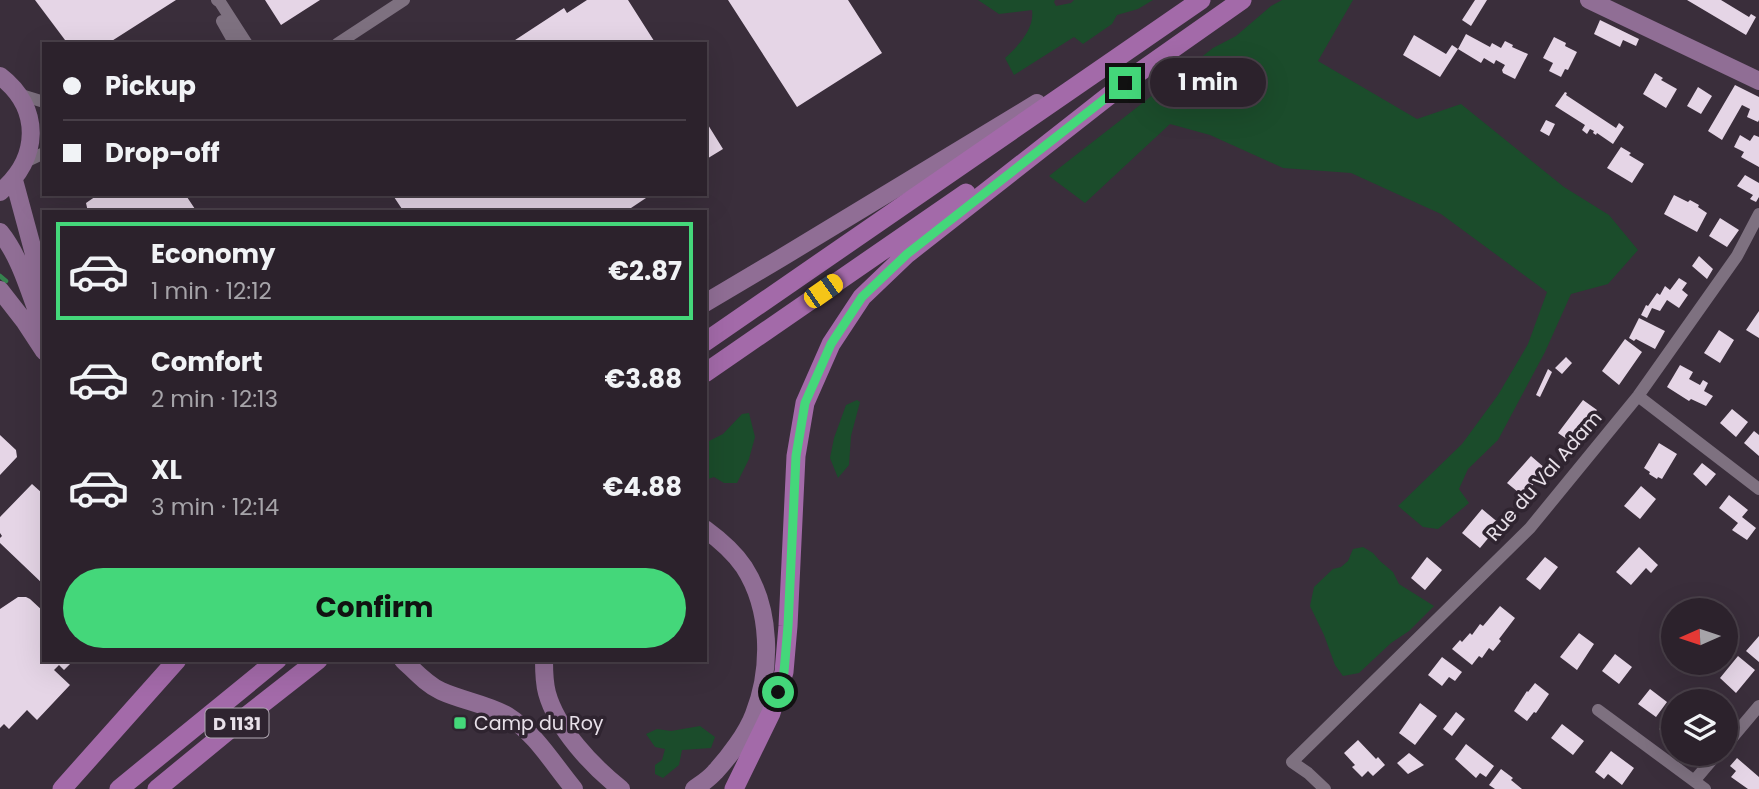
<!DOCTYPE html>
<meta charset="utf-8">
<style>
:root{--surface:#2c222c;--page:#382f38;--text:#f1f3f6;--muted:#a6a4a9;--line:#483f48;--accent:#44d77a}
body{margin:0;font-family:Poppins,sans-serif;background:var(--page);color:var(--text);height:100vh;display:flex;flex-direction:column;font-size:26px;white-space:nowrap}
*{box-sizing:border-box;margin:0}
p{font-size:23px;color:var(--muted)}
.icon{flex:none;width:38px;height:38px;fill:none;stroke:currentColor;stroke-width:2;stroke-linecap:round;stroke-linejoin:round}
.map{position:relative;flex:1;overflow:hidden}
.panel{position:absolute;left:42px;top:210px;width:665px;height:452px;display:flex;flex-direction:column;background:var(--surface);border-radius:0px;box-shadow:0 7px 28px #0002,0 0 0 2px var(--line)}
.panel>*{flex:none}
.hud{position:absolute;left:42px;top:42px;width:665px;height:154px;border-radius:0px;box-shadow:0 7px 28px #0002,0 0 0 2px var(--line);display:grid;align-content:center;height:154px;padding:0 21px;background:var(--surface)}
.needle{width:46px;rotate:267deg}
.buttons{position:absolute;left:1661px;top:598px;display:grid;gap:14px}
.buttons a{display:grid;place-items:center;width:77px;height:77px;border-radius:50%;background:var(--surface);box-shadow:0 7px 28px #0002,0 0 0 2px var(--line);font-size:35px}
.end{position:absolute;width:32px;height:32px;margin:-16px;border:9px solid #44d77a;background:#111;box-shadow:0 0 0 4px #111}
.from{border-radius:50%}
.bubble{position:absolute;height:49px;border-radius:24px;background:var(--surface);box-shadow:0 7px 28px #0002,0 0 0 2px var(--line);font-size:23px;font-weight:700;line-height:49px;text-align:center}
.car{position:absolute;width:21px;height:42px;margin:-21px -10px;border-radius:9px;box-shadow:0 0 5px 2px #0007;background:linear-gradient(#f5c518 24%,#345 0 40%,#f5c518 0 76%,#345 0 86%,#f5c518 0)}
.hud b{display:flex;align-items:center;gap:24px;height:66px;font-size:26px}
.hud b+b{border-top:2px solid var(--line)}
.hud i{width:18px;height:18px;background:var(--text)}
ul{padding:12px 0 0;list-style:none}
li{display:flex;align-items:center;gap:21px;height:98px;margin:0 14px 10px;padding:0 7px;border:4px solid transparent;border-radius:0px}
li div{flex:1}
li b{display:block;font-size:26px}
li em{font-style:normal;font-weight:700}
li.on{border-color:var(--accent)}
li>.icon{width:63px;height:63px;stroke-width:1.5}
.cta{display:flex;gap:14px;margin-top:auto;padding:14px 21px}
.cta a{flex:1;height:80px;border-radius:42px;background:var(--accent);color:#111;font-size:28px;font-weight:700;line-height:80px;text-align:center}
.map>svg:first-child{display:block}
.green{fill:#1b4c2b}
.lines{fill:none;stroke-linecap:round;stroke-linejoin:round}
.stream{stroke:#36834f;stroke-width:4.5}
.building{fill:#e5d5e6}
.street{stroke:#7e7180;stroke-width:12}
.secondary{stroke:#906e95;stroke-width:18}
.primary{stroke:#a36aa9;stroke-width:19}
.route{stroke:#44d77a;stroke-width:9}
.poi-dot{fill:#44d77a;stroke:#2f2430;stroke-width:2.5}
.labels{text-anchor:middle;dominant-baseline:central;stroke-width:7;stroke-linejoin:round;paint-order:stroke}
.shield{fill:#2f2430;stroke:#b0a8b2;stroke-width:2}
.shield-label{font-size:18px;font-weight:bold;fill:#e8e0e9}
.street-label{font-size:19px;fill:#e8e0e9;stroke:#2f2430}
.poi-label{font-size:19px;fill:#e8e0e9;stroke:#2f2430;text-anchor:start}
</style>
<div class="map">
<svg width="1759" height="789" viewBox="0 0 1759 789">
<rect width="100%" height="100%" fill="#3a2e3b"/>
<path class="green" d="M978 0H1055L1054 2 1056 6 1071 3 1074 0H1153L1138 9 1117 15 1112 24 1083 44 1074 37 1014 75 1005 58C1017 47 1035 29 1032 10L999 14Z
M1282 0H1353L1318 61 1417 119 1461 104 1564 187 1609 215 1638 250 1608 284 1571 294 1545 352 1498 440 1468 469 1459 489 1469 503 1438 529 1423 527 1398 506 1462 444 1498 395 1528 344 1547 292 1441 214 1351 173 1283 168 1210 135 1170 124 1085 203 1049 176 1213 48 1236 36 1271 6Z
M857 400 860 402 851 436 849 465 838 478 830 458 834 438 846 405Z
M749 413 755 437 749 459 737 483H724L714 477 705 480V443L723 434 742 414Z
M1363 547 1373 553 1380 561 1393 572 1399 584 1434 606 1409 631 1391 643 1359 673 1343 676 1335 665 1324 635 1310 606 1314 587 1333 569 1341 567 1348 561 1353 549Z
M700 726 715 737 711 748 682 750 679 765 663 778 655 774V765L662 760 665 749 655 747 646 734 657 729 671 731Z"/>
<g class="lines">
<path class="stream" d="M0 276 6 281"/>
</g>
<path class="building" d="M35 0H176L107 44H68Z
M265 0H320L281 25Z
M587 0H628L656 44H509L564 8 567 13Z
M728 0H848L882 53 797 107Z
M1475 0H1487L1471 26 1462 20Z
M1687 0H1721L1749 17 1751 14 1756 17 1746 35Z
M1600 20 1639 39 1636 46 1623 40 1620 47 1594 34Z
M1466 34 1490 47 1492 43 1501 48 1505 41 1513 45 1512 47 1528 54 1515 79 1503 73 1502 70 1505 65 1496 60 1494 64 1484 58 1481 63 1458 49 1440 77 1403 55 1414 35 1446 54 1452 45 1458 49Z
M1554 37 1566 43 1565 46 1577 52 1568 70 1565 69 1561 77 1549 71 1553 63 1543 58Z
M1655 73 1663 78 1661 80 1677 89 1666 108 1643 94Z
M1735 85 1759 97V120L1758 122 1747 117 1750 109 1742 105 1722 140 1708 131Z
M1698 87 1712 96 1701 114 1687 106Z
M1565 92 1567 93 1566 95 1616 128 1619 123 1624 127 1613 144 1597 133 1596 135 1593 133 1594 131 1590 129 1587 134 1582 130 1585 125 1555 106Z
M705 120 723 149 705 160Z
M1546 120 1555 124 1549 136 1540 131Z
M1740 135 1750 141 1754 135 1759 137V167L1741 157 1744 152 1734 147Z
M1621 147 1631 153 1629 155 1644 164 1632 183 1607 168Z
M1745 175 1759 183V197L1756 202 1750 199 1753 195 1737 186Z
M99 194H185L197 212H88L86 203Z
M392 194H652L625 212H404Z
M1674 195 1688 202 1690 200 1699 205 1698 207 1707 213 1697 232 1664 214Z
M1720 218 1739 230 1727 247 1709 236Z
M1699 256 1713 269 1707 279 1692 266Z
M1679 278 1687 283 1682 290 1688 295 1679 308 1667 300 1660 311 1652 308 1647 318 1641 315 1646 305 1648 306 1657 293 1660 295 1665 286 1670 290Z
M1759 311V338L1746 330Z
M1639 318 1665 331 1655 349 1636 339 1634 341 1629 338Z
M1719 330 1734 340 1720 363 1704 353Z
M1625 339 1642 352 1619 385 1602 371Z
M1566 357 1572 363 1562 374 1555 368Z
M1680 365 1693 372 1689 379 1700 385 1703 380 1708 383 1704 391 1713 396 1706 406 1691 399 1689 401 1667 387Z
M1548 369 1552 372 1540 397 1536 395Z
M1583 400 1597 410 1571 442 1558 433Z
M1732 409 1748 422 1736 437 1720 423Z
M1754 431 1759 435V456L1744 443Z
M0 435 16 450 17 457 0 475Z
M1659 443 1677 454 1662 479 1658 477 1657 479 1649 474 1650 472 1644 468Z
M1531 456 1546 469 1531 487 1536 492 1528 500 1507 483Z
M1702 463 1716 474 1706 486 1693 474Z
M32 484 42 493 44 492V585L0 543V538L2 536 0 533V517Z
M1641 486 1656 499 1640 519 1624 506Z
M1729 495 1748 510 1742 517 1756 528 1747 540 1732 530 1738 523 1719 508Z
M1482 509 1500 524 1480 548 1462 533Z
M1639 547 1658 565 1651 573 1646 568 1631 585 1616 572Z
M1427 557 1442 570 1425 590 1411 578Z
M1545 557 1558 567 1540 590 1526 579Z
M18 597H26L30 599 44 612V660H74L64 670 59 665 54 670 70 685 37 720 27 710 9 729 4 724 0 728V609Z
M1500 606 1515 618 1499 639 1501 641 1493 651 1489 648 1482 658 1479 656 1472 665 1452 649 1460 640 1462 642 1470 633 1472 635 1480 624 1483 626Z
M1579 633 1594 644 1577 670 1560 657Z
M1759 636V662L1746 651Z
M1615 654 1632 667 1619 684 1602 671Z
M1738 656 1755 670 1736 693 1720 678Z
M1442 657 1462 672 1455 681 1449 677 1442 686 1428 675Z
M1535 683 1549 694 1536 713 1534 712 1527 721 1514 711 1527 691 1528 692Z
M1650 689 1667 702 1656 717 1638 704Z
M1420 703 1437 716 1415 745 1399 733Z
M1456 712 1465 719 1452 736 1443 729Z
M1670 714 1673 716V740L1659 729Z
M1562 724 1584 741 1573 755 1551 738Z
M1358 740 1376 759 1378 757 1385 765 1373 776 1368 771 1362 777 1352 767 1355 765 1344 753Z
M1466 744 1494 766 1486 777 1480 773 1476 778 1455 759Z
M1611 751 1634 768 1622 785 1608 774 1604 779 1595 772Z
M1409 753 1424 765 1408 774 1397 763Z
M1737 758 1759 777V789H1748L1731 777 1736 771 1730 766Z
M1501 769 1513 778 1511 780 1522 789H1495L1489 785Z"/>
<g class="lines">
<path class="street" d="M217 0 220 2 247 44
M222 21 235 44
M337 44 404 0
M18 94 44 102
M25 162 44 153
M1638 396 1759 489
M1598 710 1705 789
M1726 745 1759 706
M1694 781 1717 754
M1325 789 1308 773 1292 762 1530 528 1638 396 1737 256 1759 214"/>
<path class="secondary" d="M1589 0 1759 81
M0 76C42 108 40 159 0 192
M14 180 44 291
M0 232C22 259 31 298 44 330
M0 290 25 322 44 351
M705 303 781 258 1037 103
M403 660C415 671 426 684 441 691 463 701 487 704 508 716 535 733 554 765 574 789
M544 660C544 671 544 682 547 693 557 729 592 766 621 789
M694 789C701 784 709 779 715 772 729 757 747 733 754 714 772 668 771 609 744 567 734 552 720 540 705 529"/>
<path class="primary" d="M1114 90 1242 0
M705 342 1201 0
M705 373 966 193
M62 789 177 660
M119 789 277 660
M157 789 235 725 318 660
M734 789 771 713 784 672 788 626 796 456 805 403 831 344 862 297 907 254 1125 83"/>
</g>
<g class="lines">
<path class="route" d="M778 692 784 672 788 626 796 456 805 403 831 344 862 297 907 254 1125 83"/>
</g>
<rect class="poi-dot" x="453" y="716" width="14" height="14" rx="3.5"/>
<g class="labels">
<rect class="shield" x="205.5" y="708.5" width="63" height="29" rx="5"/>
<g class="shield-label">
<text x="237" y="723">D 1131</text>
</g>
<g class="street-label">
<text transform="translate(1544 476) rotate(-49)">Rue du Val Adam</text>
</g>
<g class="poi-label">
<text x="474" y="723">Camp du Roy</text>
</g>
</g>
</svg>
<div class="buttons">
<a><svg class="needle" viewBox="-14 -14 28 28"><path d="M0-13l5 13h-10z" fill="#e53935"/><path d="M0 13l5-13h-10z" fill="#a6a4a9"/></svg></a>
<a><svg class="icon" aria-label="layers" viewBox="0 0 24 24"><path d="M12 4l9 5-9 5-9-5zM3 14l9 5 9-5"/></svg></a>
</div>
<i class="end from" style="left:778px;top:692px"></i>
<i class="end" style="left:1125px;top:83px"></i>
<div class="bubble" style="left:1150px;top:58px;width:116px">1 min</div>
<i class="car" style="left:823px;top:291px;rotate:55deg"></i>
<div class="hud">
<b><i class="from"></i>Pickup</b>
<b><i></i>Drop-off</b>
</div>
<section class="panel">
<ul>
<li class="on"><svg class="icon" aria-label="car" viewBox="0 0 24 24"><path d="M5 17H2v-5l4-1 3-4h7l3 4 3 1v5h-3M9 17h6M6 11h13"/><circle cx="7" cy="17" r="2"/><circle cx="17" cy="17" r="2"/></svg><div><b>Economy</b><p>1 min · 12:12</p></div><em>€2.87</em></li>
<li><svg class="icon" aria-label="car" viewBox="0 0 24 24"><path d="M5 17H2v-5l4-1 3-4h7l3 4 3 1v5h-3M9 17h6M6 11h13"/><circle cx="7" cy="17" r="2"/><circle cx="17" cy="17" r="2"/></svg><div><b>Comfort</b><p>2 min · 12:13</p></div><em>€3.88</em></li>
<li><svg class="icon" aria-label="car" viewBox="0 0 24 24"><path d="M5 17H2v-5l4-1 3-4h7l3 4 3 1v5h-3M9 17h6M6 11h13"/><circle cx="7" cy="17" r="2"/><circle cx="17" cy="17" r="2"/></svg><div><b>XL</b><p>3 min · 12:14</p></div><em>€4.88</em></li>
</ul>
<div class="cta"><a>Confirm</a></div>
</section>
</div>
